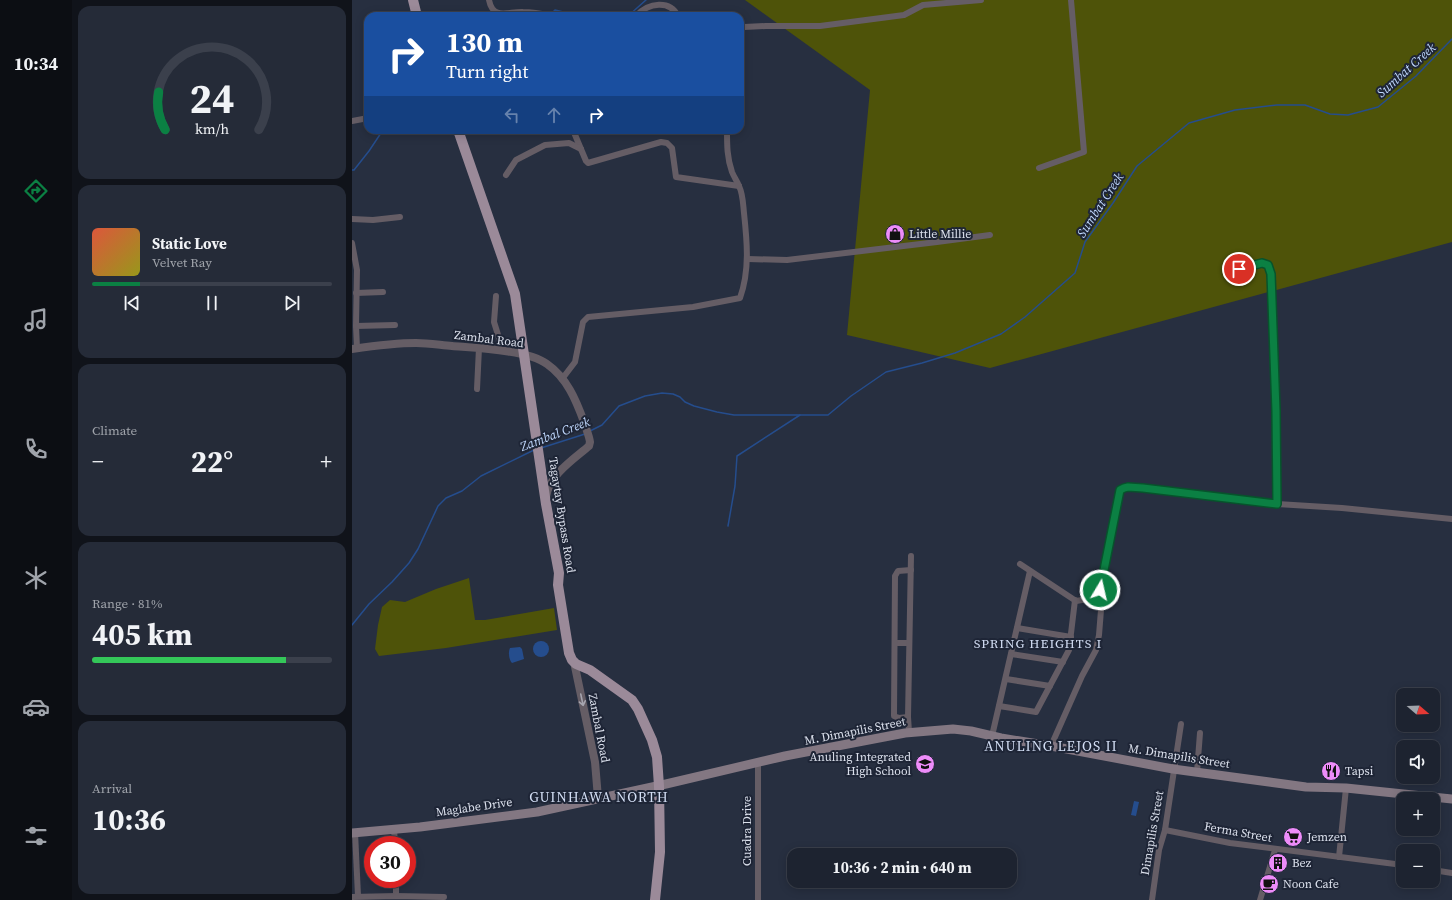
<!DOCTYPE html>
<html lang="en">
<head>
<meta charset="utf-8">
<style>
  :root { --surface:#1d2330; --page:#252b38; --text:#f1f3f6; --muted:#a0a4ab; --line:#3b404c; --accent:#0b8043 }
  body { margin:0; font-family:"Source Serif 4",serif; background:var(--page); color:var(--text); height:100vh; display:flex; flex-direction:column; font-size:15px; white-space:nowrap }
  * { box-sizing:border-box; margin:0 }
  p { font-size:13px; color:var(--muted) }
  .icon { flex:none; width:22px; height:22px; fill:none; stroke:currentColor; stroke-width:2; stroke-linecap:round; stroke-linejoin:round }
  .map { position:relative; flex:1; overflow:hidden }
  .side { display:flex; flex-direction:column; gap:6px; padding:6px; background:#10131a; width:280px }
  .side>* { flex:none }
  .hud { position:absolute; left:12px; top:12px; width:380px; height:122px; border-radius:12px; box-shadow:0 2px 10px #0003,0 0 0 1px var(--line); background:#1a4fa0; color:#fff; overflow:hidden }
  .needle { width:26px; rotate:109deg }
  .tools { position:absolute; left:1044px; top:688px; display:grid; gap:8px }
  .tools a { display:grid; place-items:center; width:44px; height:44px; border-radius:8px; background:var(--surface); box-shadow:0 2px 10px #0003,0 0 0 1px var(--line); font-size:20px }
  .speed { position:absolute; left:12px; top:836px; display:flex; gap:8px; font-size:20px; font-weight:700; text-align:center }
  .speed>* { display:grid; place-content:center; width:52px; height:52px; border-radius:50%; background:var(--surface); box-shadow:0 2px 10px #0003,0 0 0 1px var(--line); line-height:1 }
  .speed .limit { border:6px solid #d22; background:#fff; color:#111 }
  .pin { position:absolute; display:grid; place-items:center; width:34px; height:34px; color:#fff; margin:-17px; border:2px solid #fff; border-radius:50%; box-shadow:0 1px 4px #0007 }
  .me { position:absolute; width:44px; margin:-22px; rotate:9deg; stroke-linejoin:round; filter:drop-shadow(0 0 3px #0008) }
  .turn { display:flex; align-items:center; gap:14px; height:84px; padding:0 16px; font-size:18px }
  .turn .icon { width:52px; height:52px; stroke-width:2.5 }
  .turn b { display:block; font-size:28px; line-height:34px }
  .lanes { display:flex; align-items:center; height:38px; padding:0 16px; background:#0003; justify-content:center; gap:20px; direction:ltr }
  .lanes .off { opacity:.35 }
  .big { font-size:30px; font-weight:700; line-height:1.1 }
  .side .card { flex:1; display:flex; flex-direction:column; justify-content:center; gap:6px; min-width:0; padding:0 14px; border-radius:12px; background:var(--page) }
  .side .dial { align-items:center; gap:0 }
  .dial svg { height:104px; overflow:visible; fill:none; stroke:var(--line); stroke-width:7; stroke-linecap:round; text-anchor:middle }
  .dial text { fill:var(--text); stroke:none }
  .song { display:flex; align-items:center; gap:12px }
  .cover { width:48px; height:48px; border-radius:6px; background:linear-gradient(135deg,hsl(10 70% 55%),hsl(60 70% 35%)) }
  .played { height:4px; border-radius:2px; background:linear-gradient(90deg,var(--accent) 20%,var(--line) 20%) }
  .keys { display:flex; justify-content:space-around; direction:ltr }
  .heat { display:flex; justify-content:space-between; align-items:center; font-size:22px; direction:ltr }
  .charge { height:6px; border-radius:3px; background:linear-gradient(90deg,#34c759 81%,var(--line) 0) }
  .trip { position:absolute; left:435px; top:848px; width:230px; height:40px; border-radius:12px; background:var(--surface); box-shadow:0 2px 10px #0003,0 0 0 1px var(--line); font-weight:700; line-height:40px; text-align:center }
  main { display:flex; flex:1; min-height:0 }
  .tabs { display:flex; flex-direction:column; width:72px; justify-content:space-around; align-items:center; background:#0c0e13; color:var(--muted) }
  .tabs .icon { width:28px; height:28px }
  .tabs .selected { color:var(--accent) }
  .tabs b { font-size:18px; color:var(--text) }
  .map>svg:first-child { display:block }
</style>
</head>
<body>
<main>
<nav class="tabs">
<b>10:34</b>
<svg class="icon selected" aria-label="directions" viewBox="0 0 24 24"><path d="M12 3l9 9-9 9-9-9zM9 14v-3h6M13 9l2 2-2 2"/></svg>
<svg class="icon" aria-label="music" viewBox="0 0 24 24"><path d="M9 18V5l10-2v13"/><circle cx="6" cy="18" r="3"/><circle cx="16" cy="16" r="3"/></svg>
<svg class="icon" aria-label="phone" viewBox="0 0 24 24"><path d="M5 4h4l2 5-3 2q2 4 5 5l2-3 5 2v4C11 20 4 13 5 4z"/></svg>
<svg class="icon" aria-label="climate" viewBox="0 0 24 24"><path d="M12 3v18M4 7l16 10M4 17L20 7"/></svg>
<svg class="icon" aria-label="car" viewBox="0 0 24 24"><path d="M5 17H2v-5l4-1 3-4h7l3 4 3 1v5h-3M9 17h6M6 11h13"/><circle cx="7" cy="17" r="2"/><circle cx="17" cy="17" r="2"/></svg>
<svg class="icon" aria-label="filters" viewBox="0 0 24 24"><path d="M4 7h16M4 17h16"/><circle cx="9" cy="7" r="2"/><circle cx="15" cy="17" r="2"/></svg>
</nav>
<section class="side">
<div class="card dial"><svg viewBox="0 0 100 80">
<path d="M14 69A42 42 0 1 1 86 69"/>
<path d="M14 69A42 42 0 0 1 9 40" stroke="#0b8043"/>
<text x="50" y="56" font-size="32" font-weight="700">24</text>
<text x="50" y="72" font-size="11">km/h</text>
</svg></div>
<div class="card">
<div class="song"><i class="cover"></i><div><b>Static Love</b><p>Velvet Ray</p></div></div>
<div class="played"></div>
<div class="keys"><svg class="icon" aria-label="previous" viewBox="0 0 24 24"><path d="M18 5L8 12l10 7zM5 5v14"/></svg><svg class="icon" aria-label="pause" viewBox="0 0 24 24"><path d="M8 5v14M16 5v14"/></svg><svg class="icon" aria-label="next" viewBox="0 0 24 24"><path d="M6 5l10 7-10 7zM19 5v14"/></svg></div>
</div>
<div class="card"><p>Climate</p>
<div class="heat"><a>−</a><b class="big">22°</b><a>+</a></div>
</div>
<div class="card"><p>Range · 81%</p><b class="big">405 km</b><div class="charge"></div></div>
<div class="card"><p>Arrival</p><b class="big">10:36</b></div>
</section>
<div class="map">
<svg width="1100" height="900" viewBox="0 0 1100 900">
  <rect width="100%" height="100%" fill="#272f40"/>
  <g fill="#4e5309">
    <polygon points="393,0 1100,0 1100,242 638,368 495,335 518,90"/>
    <polygon points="117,578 123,620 133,620 202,608 205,630 94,648 27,656 23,649 26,625 30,607 38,600 53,602 84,589"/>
  </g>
  <g fill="#254d8d">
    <circle cx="189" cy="649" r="8"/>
    <path d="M168,647l2,2 2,10 -12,4c-3,-3 -4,-11 -2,-15z"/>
    <polygon points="782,801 787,802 784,816 779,815"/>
  </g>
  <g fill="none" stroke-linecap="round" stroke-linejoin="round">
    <g stroke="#254d8d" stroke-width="1.5">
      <polyline points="200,13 203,10 228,16"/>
      <polyline points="276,16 294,0"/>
      <polyline points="0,170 2,170 17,151 31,130"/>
      <polyline points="238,431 250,425 267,406 293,396 310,393 321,394 328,397 333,402 342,406 365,412 382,415 448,415"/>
      <polyline points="189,448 233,434"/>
      <polyline points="376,526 383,486 385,456 448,415 476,415 499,396 534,372 570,363 603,353 649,334 673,317 723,273 733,242 761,203 785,166 837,123 883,110 925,105 953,105 978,114 996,115 1026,107 1064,76 1100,39"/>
      <polyline points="0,625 17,604 40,582 57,563 66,549 86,506 94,498 110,491 129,476 182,450"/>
    </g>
    <g stroke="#655d65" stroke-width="6">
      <path d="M137,0c4,21 20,11 34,12 10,0 20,2 29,4"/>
      <path d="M284,16c13,-14 34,-16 42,0"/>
      <polyline points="388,29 392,27 414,26 468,26 552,15 571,5 629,0"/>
      <polyline points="0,121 16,118"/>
      <polyline points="221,130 234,161 236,163 309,142 315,143 320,148 324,177 387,186"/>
      <polyline points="687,168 732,152 719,0"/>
      <polyline points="154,175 164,160 193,145 217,143 229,149"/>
      <polyline points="0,219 21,220 48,217"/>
      <polyline points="0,243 5,270 4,326 5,348"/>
      <polyline points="396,259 435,260 585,242 638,235"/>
      <polyline points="887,269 910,263 916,265 919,274 925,411 925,504"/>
      <polyline points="4,293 31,292"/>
      <polyline points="144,296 142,322 147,338 150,350"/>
      <polyline points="4,326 43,325"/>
      <path d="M210,379l13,-17 8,-40 5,-5 105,-10 47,-9c10,-28 7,-57 4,-85 -1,-9 -1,-19 -5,-27 -2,-5 -5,-9 -7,-14 -5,-14 -5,-27 -5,-42"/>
      <polyline points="125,389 127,348"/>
      <polyline points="668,564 724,601 748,597"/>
      <polyline points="665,628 719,637"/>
      <polyline points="543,643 557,643"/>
      <polyline points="659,654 711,662"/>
      <polyline points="654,679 698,686"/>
      <polyline points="647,706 684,712 717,650 723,600"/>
      <polyline points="556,717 547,718 542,716 543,576 546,571 559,570"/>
      <polyline points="557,732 556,717 559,556"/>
      <polyline points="640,736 678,571"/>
      <polyline points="699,746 730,676 744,650 747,635 749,610 748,590 768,490 776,487 925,504 990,508 1100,519"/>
      <polyline points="845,772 848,733"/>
      <polyline points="42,829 43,845"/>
      <polyline points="813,830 878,843 1051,865"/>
      <polyline points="3,832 6,896"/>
      <polyline points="987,857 994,788"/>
      <polyline points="1081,870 1100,873"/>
      <polyline points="44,879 44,896"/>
      <polyline points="0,897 44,896 92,897"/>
      <polyline points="406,900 406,762"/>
      <polyline points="800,900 807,850 813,830 829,724"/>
      <polyline points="908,900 923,850"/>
    </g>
    <g stroke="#655d65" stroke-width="8">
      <path d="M0,349c21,-3 42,-6 64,-6 12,0 24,2 36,3 24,2 76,4 95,18 20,14 29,36 37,58 2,7 5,13 6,20l-1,4c-15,13 -40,29 -43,51"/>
      <polyline points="222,662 243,762 246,798"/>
    </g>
    <polyline stroke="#837782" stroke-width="9" points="0,833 68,827 185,812 314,784 433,756 553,733 601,729 619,731 649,738 699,746 821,769 954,787 994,788 1100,799"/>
    <g stroke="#9b8a99" stroke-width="10">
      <polyline points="61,0 65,16"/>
      <polyline points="106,130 163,294 194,504 207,573 206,585 217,653 220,660 224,664 238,670 280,700 286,709 300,740 305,757 307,786 308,852 303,900"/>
    </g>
  </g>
  <defs><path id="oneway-shaft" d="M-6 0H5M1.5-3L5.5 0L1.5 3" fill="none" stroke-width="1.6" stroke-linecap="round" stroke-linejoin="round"/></defs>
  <use stroke="#a6a5af" href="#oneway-shaft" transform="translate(230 700) rotate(78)"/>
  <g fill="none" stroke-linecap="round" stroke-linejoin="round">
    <defs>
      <polyline id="route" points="748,590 768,490 772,488 776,487 791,488 925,504 924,411 919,274 916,265 910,263 887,269"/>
    </defs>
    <use href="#route" stroke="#07532c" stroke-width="10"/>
    <use href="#route" stroke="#0b8043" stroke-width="7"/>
  </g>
  <defs>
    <symbol id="shop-disc" viewBox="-11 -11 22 22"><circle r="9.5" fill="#ed8cf9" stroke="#1e2536"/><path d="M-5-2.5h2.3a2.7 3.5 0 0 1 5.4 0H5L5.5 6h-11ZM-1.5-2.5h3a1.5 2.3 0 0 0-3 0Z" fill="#111"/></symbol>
    <symbol id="school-disc" viewBox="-11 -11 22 22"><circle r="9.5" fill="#ed8cf9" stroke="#1e2536"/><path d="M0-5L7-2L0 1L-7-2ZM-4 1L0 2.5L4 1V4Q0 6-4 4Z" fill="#111"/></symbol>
    <symbol id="restaurant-disc" viewBox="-11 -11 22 22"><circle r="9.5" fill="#ed8cf9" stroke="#1e2536"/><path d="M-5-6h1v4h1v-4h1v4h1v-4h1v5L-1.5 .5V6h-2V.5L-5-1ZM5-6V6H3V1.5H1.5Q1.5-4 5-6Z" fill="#111"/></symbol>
    <symbol id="supermarket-disc" viewBox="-11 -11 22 22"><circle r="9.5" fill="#ed8cf9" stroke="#1e2536"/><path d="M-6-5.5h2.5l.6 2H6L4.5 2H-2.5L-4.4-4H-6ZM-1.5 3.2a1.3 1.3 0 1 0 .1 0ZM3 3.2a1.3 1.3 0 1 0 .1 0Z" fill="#111"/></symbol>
    <symbol id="building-disc" viewBox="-11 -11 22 22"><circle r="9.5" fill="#ed8cf9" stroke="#1e2536"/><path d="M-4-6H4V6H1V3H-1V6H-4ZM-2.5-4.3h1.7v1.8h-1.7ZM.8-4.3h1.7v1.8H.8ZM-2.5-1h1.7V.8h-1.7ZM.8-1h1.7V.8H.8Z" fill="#111"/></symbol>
    <symbol id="cafe-disc" viewBox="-11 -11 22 22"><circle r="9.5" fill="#ed8cf9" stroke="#1e2536"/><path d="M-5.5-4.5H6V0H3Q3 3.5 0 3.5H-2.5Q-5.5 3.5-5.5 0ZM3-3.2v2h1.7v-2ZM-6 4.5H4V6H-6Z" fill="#111"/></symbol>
  </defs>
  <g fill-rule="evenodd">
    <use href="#shop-disc" x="532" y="223" width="22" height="22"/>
    <use href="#school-disc" x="562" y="753" width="22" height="22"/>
    <use href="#restaurant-disc" x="968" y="760" width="22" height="22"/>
    <use href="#supermarket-disc" x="930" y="826" width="22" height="22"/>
    <use href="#building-disc" x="915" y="852" width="22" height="22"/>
    <use href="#cafe-disc" x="906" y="873" width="22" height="22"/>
  </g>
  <g text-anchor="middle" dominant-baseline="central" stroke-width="4" stroke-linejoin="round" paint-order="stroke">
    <g font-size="12" fill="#dbe0ec" stroke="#1e2536" text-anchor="start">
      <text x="557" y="234">Little Millie</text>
      <text x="559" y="757" text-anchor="end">Anuling Integrated<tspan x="559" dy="14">High School</tspan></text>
      <text x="993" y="771">Tapsi</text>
      <text x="955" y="837">Jemzen</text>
      <text x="940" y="863">Bez</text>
      <text x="931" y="884">Noon Cafe</text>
    </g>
    <g font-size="12" fill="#dbe0ec" stroke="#1e2536">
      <text transform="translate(137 339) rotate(7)">Zambal Road</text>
      <text transform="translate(210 515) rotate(81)">Tagaytay Bypass Road</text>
      <text transform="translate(247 728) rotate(79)">Zambal Road</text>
      <text transform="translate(503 731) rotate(-11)">M. Dimapilis Street</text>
      <text transform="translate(827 756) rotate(9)">M. Dimapilis Street</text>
      <text transform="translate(122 807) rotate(-8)">Maglabe Drive</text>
      <text transform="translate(395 831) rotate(-90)">Cuadra Drive</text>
      <text transform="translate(886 832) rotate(10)">Ferma Street</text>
      <text transform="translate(800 833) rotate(-80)">Dimapilis Street</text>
    </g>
    <g font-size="13" font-style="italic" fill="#c0d8fd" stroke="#1e2536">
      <text transform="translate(1054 70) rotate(-42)">Sumbat Creek</text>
      <text transform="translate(748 205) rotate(-57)">Sumbat Creek</text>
      <text transform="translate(203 434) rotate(-21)">Zambal Creek</text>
    </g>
    <g font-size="13" letter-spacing="1" fill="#d3def4" stroke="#1e2536">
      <text x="686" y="643">SPRING HEIGHTS I</text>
    </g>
    <g font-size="14" letter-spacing="1" fill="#d3def4" stroke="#1e2536">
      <text x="699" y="746">ANULING LEJOS II</text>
      <text x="247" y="797">GUINHAWA NORTH</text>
    </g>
  </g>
</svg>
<div class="tools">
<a><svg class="needle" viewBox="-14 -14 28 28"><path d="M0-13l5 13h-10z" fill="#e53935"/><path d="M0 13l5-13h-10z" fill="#a0a4ab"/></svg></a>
<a><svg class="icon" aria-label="sound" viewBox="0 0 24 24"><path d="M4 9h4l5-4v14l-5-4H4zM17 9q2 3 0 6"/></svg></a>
<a>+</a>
<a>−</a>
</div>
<div class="speed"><div class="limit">30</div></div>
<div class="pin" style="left:887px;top:269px;background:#d93025"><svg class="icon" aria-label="arrive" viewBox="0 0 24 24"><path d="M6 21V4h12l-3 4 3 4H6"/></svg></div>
<svg class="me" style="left:748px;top:590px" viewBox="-20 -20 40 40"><circle r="17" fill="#0b8043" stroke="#fff" stroke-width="3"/><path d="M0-11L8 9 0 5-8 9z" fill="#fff"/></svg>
<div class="trip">10:36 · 2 min · 640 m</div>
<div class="hud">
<div class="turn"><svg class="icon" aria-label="right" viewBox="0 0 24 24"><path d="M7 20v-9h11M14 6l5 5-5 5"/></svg><div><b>130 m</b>Turn right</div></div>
<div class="lanes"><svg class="icon off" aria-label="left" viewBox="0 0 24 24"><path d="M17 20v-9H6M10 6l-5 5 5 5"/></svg><svg class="icon off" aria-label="ahead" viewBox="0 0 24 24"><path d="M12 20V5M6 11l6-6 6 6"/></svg><svg class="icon" aria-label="right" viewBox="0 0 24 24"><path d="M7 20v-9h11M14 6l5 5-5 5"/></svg></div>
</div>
</div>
</main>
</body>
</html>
